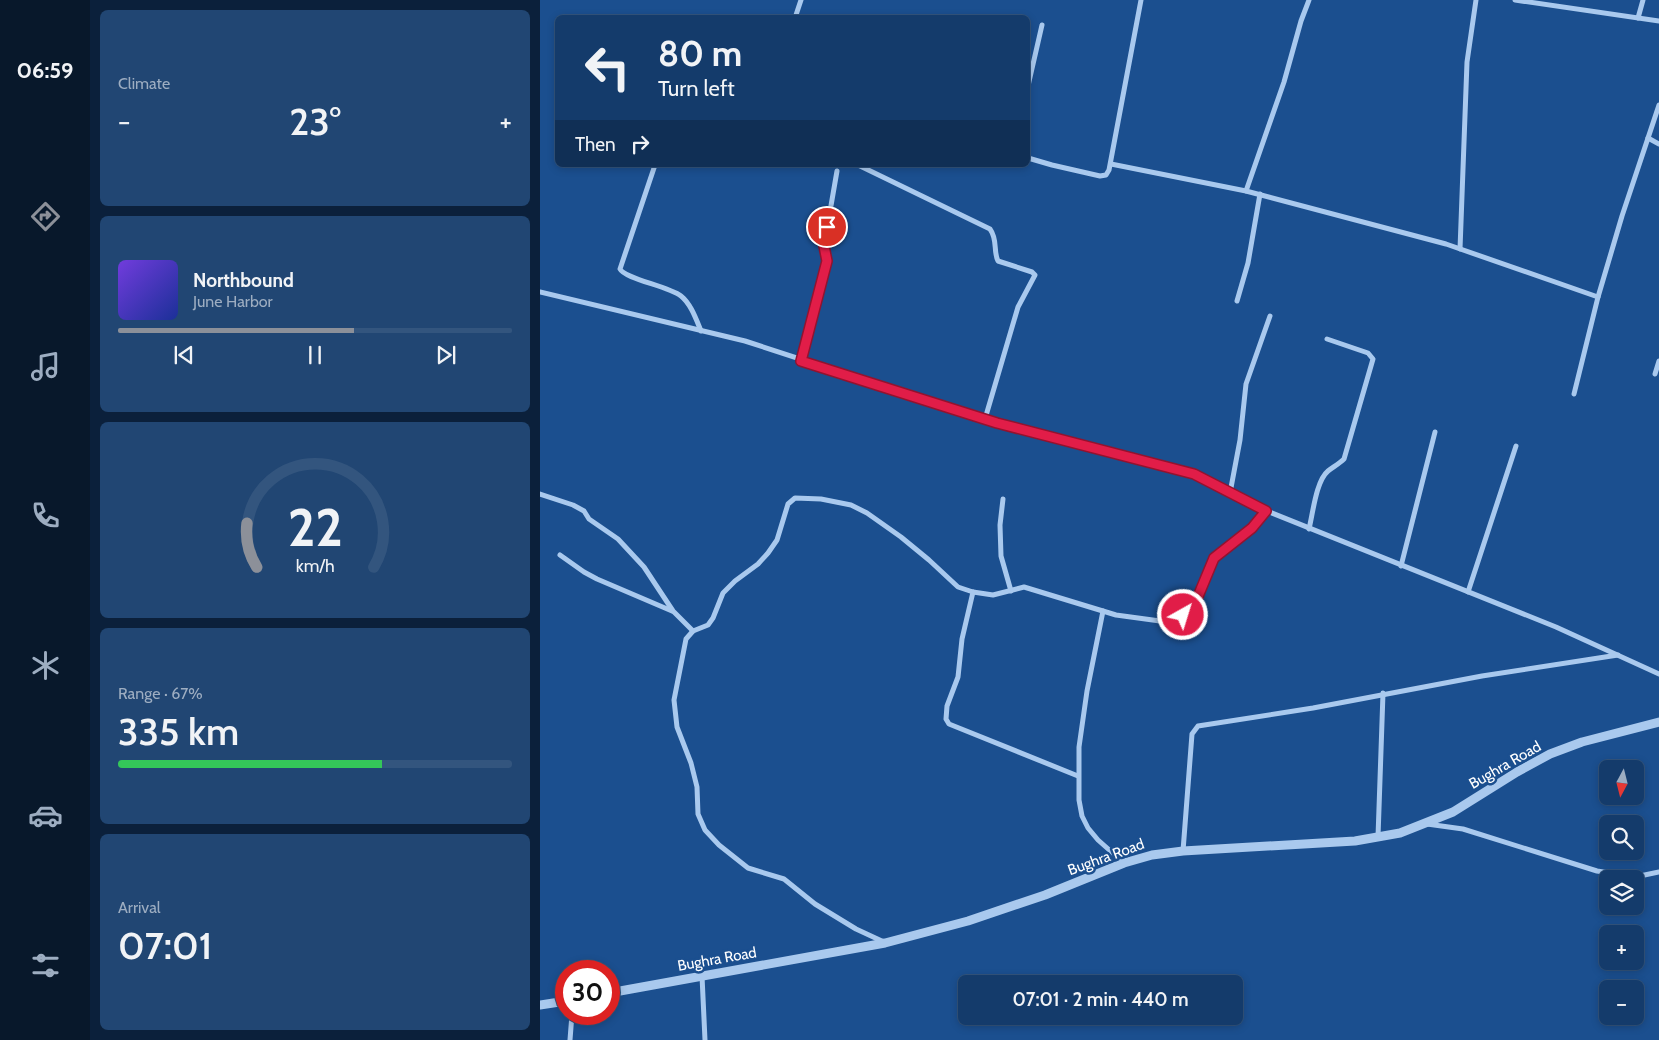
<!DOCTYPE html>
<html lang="en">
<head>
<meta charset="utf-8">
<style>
  :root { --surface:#143b6b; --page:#214673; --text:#f1f3f6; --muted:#9dadc1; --line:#33557e; --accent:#8c9099 }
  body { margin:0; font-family:Cabin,sans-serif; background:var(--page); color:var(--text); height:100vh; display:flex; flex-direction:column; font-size:19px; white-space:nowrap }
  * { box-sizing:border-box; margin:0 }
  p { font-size:16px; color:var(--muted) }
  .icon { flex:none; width:28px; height:28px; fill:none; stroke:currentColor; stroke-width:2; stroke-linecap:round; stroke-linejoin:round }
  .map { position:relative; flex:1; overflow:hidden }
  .details { display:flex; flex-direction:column; gap:10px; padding:10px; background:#0b203b; width:450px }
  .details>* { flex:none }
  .hud { position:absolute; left:15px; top:15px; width:475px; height:152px; border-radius:8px; box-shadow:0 2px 8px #0003,0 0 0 1px var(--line); background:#143b6b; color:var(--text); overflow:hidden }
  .needle { width:32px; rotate:187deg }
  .buttons { position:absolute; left:1059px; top:760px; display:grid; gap:10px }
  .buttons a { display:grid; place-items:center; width:45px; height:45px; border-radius:8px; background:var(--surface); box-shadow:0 2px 8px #0003,0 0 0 1px var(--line); font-size:25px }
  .speed { position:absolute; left:15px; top:960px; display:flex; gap:10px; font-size:25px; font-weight:700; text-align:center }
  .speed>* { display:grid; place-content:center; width:65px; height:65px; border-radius:50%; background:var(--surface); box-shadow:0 2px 8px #0003,0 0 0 1px var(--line); line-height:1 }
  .speed .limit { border:8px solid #d22; background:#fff; color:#111 }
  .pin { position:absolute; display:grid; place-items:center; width:42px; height:42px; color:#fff; margin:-21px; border:2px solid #fff; border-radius:50%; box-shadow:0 1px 5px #0007 }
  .me { position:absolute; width:55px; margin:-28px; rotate:39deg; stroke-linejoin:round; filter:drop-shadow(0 0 4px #0008) }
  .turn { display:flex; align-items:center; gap:18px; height:105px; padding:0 20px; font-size:22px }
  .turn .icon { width:65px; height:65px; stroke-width:2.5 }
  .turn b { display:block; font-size:35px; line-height:42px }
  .then { display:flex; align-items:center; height:48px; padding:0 20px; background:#0003; gap:10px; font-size:19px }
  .big { font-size:38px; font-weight:600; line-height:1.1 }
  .details .widget { flex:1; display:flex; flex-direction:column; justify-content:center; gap:8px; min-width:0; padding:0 18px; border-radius:8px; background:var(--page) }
  .details .dial { align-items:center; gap:0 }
  .dial svg { height:130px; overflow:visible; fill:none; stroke:var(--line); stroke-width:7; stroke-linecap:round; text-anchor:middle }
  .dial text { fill:var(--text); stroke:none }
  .song { display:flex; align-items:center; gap:15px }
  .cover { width:60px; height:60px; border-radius:8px; background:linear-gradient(135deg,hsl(260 70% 55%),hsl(230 70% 35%)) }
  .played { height:5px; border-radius:2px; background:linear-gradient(90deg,var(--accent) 60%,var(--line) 60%) }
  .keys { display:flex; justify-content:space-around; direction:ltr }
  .heat { display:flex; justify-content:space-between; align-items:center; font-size:28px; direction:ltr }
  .charge { height:8px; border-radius:4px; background:linear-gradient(90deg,#34c759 67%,var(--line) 0) }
  .trip { position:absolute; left:418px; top:975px; width:285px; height:50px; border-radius:8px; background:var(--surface); box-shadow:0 2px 8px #0003,0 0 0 1px var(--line); font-weight:600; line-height:50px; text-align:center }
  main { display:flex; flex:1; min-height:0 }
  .tabs { display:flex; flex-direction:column; width:90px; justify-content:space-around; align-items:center; background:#08182b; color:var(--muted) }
  .tabs .icon { width:35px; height:35px }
  .tabs .on { color:var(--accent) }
  .tabs b { font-size:22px; color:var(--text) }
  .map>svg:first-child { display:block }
</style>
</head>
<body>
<main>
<nav class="tabs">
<b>06:59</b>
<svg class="icon on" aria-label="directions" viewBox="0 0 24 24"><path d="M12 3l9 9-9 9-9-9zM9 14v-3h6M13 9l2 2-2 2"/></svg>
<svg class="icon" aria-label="music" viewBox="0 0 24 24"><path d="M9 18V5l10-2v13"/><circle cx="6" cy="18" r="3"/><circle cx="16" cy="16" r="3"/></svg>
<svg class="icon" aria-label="phone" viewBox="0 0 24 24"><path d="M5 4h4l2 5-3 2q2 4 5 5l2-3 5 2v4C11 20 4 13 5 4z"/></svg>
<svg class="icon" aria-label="climate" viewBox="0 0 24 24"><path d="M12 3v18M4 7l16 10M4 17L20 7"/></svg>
<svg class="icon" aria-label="car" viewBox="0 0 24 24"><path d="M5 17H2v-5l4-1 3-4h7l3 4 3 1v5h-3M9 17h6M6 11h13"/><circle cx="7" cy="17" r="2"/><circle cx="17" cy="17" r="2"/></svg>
<svg class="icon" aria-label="filters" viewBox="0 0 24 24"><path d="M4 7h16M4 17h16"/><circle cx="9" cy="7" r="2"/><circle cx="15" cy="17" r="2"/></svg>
</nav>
<section class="details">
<div class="widget"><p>Climate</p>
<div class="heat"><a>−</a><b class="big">23°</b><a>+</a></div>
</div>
<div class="widget">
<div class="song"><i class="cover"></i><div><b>Northbound</b><p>June Harbor</p></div></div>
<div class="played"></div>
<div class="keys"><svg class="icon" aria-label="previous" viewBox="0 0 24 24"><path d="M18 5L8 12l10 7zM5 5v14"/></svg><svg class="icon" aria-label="pause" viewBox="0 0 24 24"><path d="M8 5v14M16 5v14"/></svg><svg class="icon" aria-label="next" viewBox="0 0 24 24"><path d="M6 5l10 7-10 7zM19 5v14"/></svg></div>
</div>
<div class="widget dial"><svg viewBox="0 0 100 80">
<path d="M14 69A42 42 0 1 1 86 69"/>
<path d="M14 69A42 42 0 0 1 8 42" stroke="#8c9099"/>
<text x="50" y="56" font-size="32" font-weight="700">22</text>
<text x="50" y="72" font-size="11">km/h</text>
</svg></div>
<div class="widget"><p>Range · 67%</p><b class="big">335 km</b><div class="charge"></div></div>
<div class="widget"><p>Arrival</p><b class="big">07:01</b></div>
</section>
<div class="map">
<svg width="1119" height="1040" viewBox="0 0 1119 1040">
  <rect width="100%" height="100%" fill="#1b4f8f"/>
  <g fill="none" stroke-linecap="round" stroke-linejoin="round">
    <g stroke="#a9c9ee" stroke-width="5">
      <polyline points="975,0 1119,21"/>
      <polyline points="255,18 261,0"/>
      <polyline points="1098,18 1103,0"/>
      <polyline points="488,86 502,25"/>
      <polyline points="1108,138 1119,144"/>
      <polyline points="488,158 512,165 560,176 566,175 569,170 601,0"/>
      <polyline points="571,164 706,191 906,244 1058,297"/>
      <path d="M115,165l-35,104c5,10 48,17 61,27 10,8 15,23 20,35"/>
      <path d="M318,165l132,64c8,11 3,22 8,32l34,11 3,3 -17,32 -33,112"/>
      <polyline points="706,191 744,82 761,21 769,0"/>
      <polyline points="920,249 927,62 936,0"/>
      <polyline points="0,292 205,341 457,423 654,474 717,507 1016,627 1119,674"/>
      <polyline points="697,301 708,263 720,194"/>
      <polyline points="261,361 287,261 284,246 297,171"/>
      <polyline points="1115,374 1119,361"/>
      <polyline points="1034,394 1058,297 1082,216 1119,105"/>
      <polyline points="690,493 700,440 706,384 730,316"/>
      <polyline points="0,494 33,505 44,511 49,519 78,539 104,567 133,611 153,631"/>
      <polyline points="463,499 460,525 461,556 471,591"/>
      <path d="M769,529c4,-16 7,-48 19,-58 5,-4 11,-7 16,-12l29,-100 -5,-6 -41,-14"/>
      <polyline points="20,555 44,572 57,579 132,611"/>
      <polyline points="861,566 895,432"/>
      <polyline points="433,592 422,639 418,677 407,706 406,719 409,724 538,776"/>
      <polyline points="928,592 976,446"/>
      <polyline points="563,611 547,691 539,747 539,800 542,816 548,828 558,840 584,863"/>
      <polyline points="887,824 923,829 1057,871 1095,877 1119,872"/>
      <polyline points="838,837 843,693"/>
      <polyline points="643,851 652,734 658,726 773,708 942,676 1078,655"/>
      <polyline points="344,942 316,929 275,904 244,879 208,868 179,845 165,830 158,814 157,787 151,763 137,727 134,700 146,639 153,631 168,625 173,618 183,593 195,581 218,564 228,553 237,540 248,504 255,498 281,499 311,505 327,513 361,537 389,560 418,587 433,592 453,595 484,587 576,615 620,621 637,617 647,613 654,606 674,558 706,533 726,511"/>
      <polyline points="162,976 165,1040"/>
      <polyline points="30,1040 32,1014"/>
    </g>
    <g stroke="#a9c9ee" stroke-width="9">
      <polyline points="69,993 345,943 428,921 505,895 584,863 612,855 643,851 815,841 860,833 913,812 977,772 1010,754 1042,742 1119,722"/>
      <polyline points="0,1005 26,1001"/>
    </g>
  </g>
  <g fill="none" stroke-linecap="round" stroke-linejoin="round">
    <defs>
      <polyline id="route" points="287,227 284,246 287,261 261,361 457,423 654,474 726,511 712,528 674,558 654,606 643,615"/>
    </defs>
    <use href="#route" stroke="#92132f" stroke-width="12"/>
    <use href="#route" stroke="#e11d48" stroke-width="9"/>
  </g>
  <g text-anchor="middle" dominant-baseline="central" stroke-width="5" stroke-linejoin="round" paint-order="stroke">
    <g font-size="15" fill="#fff" stroke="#1b4f8f">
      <text transform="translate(965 765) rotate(-30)">Bughra Road</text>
      <text transform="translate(566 857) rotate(-20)">Bughra Road</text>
      <text transform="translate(177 959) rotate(-10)">Bughra Road</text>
    </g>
  </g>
</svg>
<div class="buttons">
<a><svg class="needle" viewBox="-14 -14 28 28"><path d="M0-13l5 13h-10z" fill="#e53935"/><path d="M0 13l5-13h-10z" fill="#9dadc1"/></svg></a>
<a><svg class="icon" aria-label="search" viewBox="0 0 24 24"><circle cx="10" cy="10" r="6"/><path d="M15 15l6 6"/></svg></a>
<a><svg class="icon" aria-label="layers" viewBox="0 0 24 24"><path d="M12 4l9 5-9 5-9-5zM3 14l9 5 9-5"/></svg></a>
<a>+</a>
<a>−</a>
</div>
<div class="speed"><div class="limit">30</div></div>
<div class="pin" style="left:287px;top:227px;background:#d93025"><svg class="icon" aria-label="arrive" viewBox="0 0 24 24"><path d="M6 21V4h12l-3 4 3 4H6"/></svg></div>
<svg class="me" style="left:643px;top:615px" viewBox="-20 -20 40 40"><circle r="17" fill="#e11d48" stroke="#fff" stroke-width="3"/><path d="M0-11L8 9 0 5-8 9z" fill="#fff"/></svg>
<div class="trip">07:01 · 2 min · 440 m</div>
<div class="hud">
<div class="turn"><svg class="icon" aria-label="left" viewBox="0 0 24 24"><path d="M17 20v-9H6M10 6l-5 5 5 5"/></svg><div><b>80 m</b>Turn left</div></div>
<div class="then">Then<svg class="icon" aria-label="right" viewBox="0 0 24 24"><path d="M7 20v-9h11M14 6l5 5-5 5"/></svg></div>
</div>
</div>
</main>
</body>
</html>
